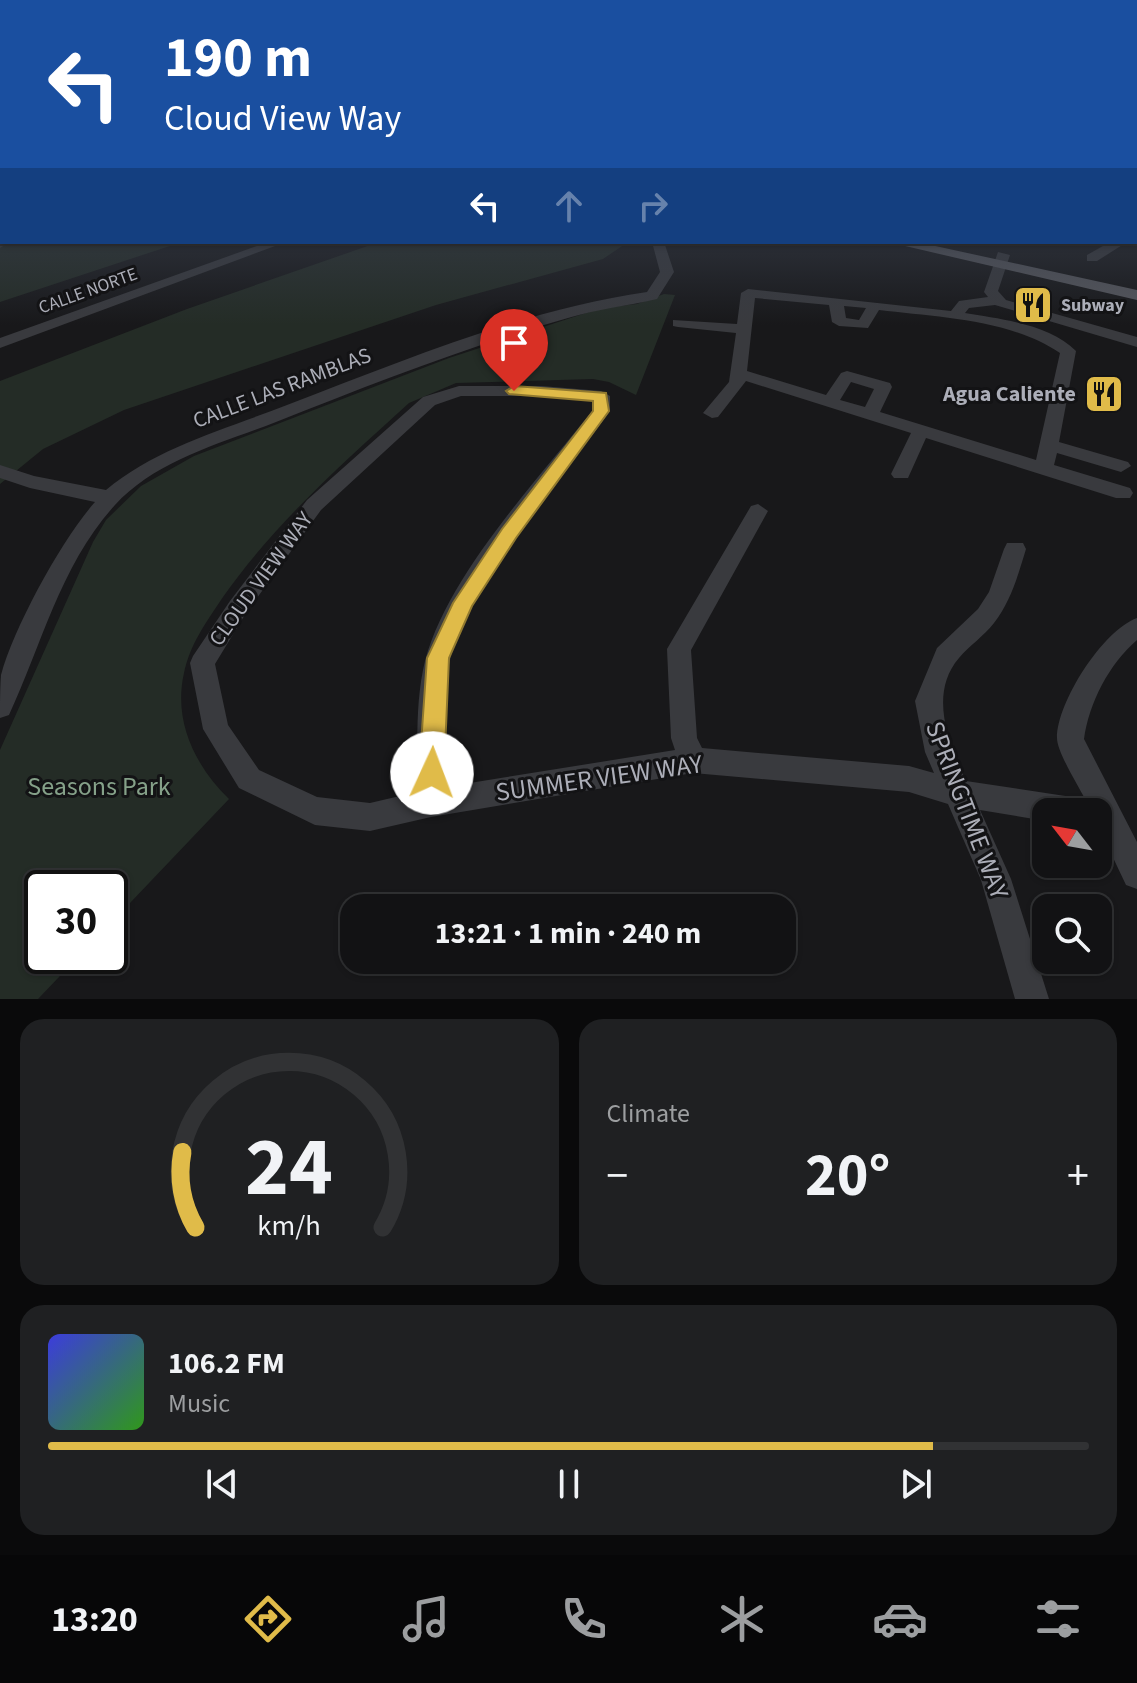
<!DOCTYPE html>
<html lang="en">
<head>
<meta charset="utf-8">
<style>
  :root { --surface:#121214; --page:#1f2022; --text:#f1f3f6; --muted:#9c9ea0; --line:#313234; --accent:#e0bb49 }
  body { margin:0; font-family:"Source Sans 3",sans-serif; background:var(--page); color:var(--text); height:100vh; display:flex; flex-direction:column; font-size:30px; white-space:nowrap }
  * { box-sizing:border-box; margin:0 }
  p { font-size:26px; color:var(--muted) }
  .icon { flex:none; width:44px; height:44px; fill:none; stroke:currentColor; stroke-width:2; stroke-linecap:round; stroke-linejoin:round }
  .map { position:relative; height:999px; overflow:hidden }
  .details { display:flex; flex-direction:column; gap:20px; padding:20px; background:#0a0a0b; flex:1 }
  .details>* { flex:none }
  .banner { position:absolute; left:0px; top:0px; width:1138px; height:244px; box-shadow:0 2px 6px #0004,0 0 0 2px var(--line); background:#1a4fa0; color:#fff; overflow:hidden }
  .needle { width:52px; rotate:301deg }
  .controls { position:absolute; left:1032px; top:798px; display:grid; gap:16px }
  .controls a { display:grid; place-items:center; width:80px; height:80px; border-radius:16px; background:var(--surface); box-shadow:0 2px 6px #0004,0 0 0 2px var(--line); font-size:40px }
  .speed { position:absolute; left:24px; top:870px; display:flex; gap:16px; font-size:40px; font-weight:700; text-align:center }
  .speed>* { display:grid; place-content:center; width:104px; height:104px; border-radius:50%; background:var(--surface); box-shadow:0 2px 6px #0004,0 0 0 2px var(--line); line-height:1 }
  .speed .limit { border:4px solid #111; border-radius:12px; background:#fff; color:#111 }
  .pin { position:absolute; display:grid; place-items:center; width:68px; height:68px; color:#fff; margin:-82px -34px; border-radius:50% 50% 50% 0; rotate:-45deg; box-shadow:0 0 8px #0007 }
  .pin .icon { rotate:45deg }
  .me { position:absolute; width:88px; margin:-44px; rotate:2deg; stroke-linejoin:round; filter:drop-shadow(0 0 6px #0008) }
  .turn { display:flex; align-items:center; gap:28px; height:168px; padding:0 32px; font-size:36px }
  .turn .icon { width:104px; height:104px; stroke-width:2.5 }
  .turn b { display:block; font-size:56px; line-height:68px }
  .lanes { display:flex; align-items:center; height:76px; padding:0 32px; background:#0003; justify-content:center; gap:40px; direction:ltr }
  .lanes .off { opacity:.35 }
  .big { font-size:60px; font-weight:700; line-height:1.1 }
  .details .card { flex:1; display:flex; flex-direction:column; justify-content:center; gap:12px; min-width:0; padding:0 28px; border-radius:24px; background:var(--page) }
  .details .dial { align-items:center; gap:0 }
  .dial svg { height:208px; overflow:visible; fill:none; stroke:var(--line); stroke-width:7; stroke-linecap:round; text-anchor:middle }
  .dial text { fill:var(--text); stroke:none }
  .song { display:flex; align-items:center; gap:24px }
  .cover { width:96px; height:96px; border-radius:12px; background:linear-gradient(135deg,hsl(240 70% 55%),hsl(110 70% 35%)) }
  .played { height:8px; border-radius:4px; background:linear-gradient(90deg,var(--accent) 85%,var(--line) 85%) }
  .keys { display:flex; justify-content:space-around; direction:ltr }
  .heat { display:flex; justify-content:space-between; align-items:center; font-size:44px; direction:ltr }
  .details .tiles { flex:1; display:grid; gap:20px; grid-template-columns:1fr 1fr }
  .card:last-child { grid-column:span 2 }
  .trip { position:absolute; left:340px; top:894px; width:456px; height:80px; border-radius:24px; background:var(--surface); box-shadow:0 2px 6px #0004,0 0 0 2px var(--line); font-weight:700; line-height:80px; text-align:center }
  .tab-bar { display:flex; height:128px; justify-content:space-around; align-items:center; background:#070708; color:var(--muted) }
  .tab-bar .icon { width:56px; height:56px }
  .tab-bar .on { color:var(--accent) }
  .tab-bar b { font-size:36px; color:var(--text) }
  .map>svg:first-child { display:block }
</style>
</head>
<body>
<div class="map">
<svg width="1137" height="999" viewBox="0 0 1137 999">
  <rect width="100%" height="100%" fill="#18181a"/>
  <g fill="#242c26">
    <polygon points="14,242 182,242 0,302 0,247"/>
    <polygon points="379,242 628,242 603,259 436,305 124,410 43,449 0,484 0,381 187,309"/>
    <path d="M664,294l11,1 -39,100 -27,-13 -16,-3 -137,4 -47,20c-67,61 -133,119 -186,194 -16,24 -33,47 -39,76 -11,48 11,93 45,126l-119,125v-36h-68v68h37l-41,43h-38v-249l93,-208 13,-22 35,-34 53,-30 255,-98 152,-50 36,-4z"/>
  </g>
  <g fill="none" stroke-linecap="round" stroke-linejoin="round">
    <g fill="#393a3e" fill-rule="evenodd">
      <rect x="1136" y="191" width="1" height="6"/>
      <rect x="1136" y="214" width="1" height="8"/>
      <rect x="1136" y="234" width="1" height="8"/>
      <polygon points="0,239 2,242 10,242 0,248"/>
      <polygon points="268,242 286,242 0,348 0,338"/>
      <path d="M652,242h12l10,30 -17,27c-30,7 -60,10 -89,19 -99,28 -196,66 -292,104 -54,21 -120,38 -161,83 -54,59 -73,139 -106,210l-9,3c0,-13 0,-30 1,-43 13,-48 61,-136 94,-173l-65,-14 -30,-10v-13l34,11 72,14c51,-43 120,-61 181,-85 116,-44 236,-95 360,-113l13,-20z"/>
      <polygon points="1110,242 1127,242 1097,261 1087,261 1087,255"/>
      <path d="M998,252l12,3 -12,36 8,9 131,37v10l-142,-42 -26,3 -4,5c35,6 85,11 111,38l-17,91 69,20 3,4 -10,6 -64,-19 -3,12 76,23 3,5 -3,5h-14l-190,-60 -18,40h-14l-3,-4 20,-41 -165,-52 -28,36 -6,1 -9,-5 26,-31 7,-49 -58,-6 -5,-1v-6l64,4 4,-31 7,-4 203,22 8,-10 29,-4 -4,-5zM755,298l74,7 3,17 7,4 29,2 11,-18c58,7 131,9 181,43l-24,107 -156,-48 12,-25 -2,-4 -43,-12 -6,2 -15,22 -79,-24zM844,306l22,2 -7,12 -13,-2zM851,382l23,7 -9,18 -25,-7z"/>
      <path d="M459,386h82l60,5 9,5v15c-52,73 -146,170 -162,259 -7,38 -3,78 -3,117l230,-37 -4,-12 -4,-89 84,-143 7,-2 10,7 -77,139 6,88 5,10 207,18 25,7 -9,-21 -10,-51 22,-53 41,-39 11,-17 15,-43 3,-6h16l3,6c-8,26 -15,52 -32,74 -10,13 -25,23 -35,35 -31,36 -10,86 7,123l119,18c-7,-14 -28,-47 -28,-61 0,-36 46,-108 80,-120v22c-28,24 -48,63 -53,99l53,103v47l-11,-4 -28,-59v-14h-52v9l-66,-11 31,69 38,120h-34l-34,-119 -33,-76 -39,-12 -216,-19 -262,44 -61,14 -55,-6 -76,-37 -36,-59 -13,-66 3,-7 37,-55 77,-101 116,-103zM461,396h80l51,4v11c-55,70 -151,171 -169,259 -8,40 -5,82 -6,122l-47,11 -53,-6 -58,-27 -31,-45 -13,-61 31,-51 75,-103 114,-105z"/>
    </g>
    <g fill="#56575d" fill-rule="evenodd">
      <rect x="0" y="229" width="2" height="8"/>
      <polygon points="888,242 917,242 1137,290 1137,300"/>
    </g>
  </g>
  <linearGradient id="sky" x2="0" y2="1"><stop stop-color="#0d0d0e"/><stop offset="0.57" stop-color="#373d49"/><stop offset="1" stop-color="#373d49" stop-opacity="0"/></linearGradient>
  <rect width="1137" height="325" fill="url(#sky)"/>
  <polygon fill="#e0bb49" stroke="#927a2f" stroke-width="2" points="514,386 606,393 609,411 516,538 472,606 449,658 444,773 441,782 432,785 423,782 419,773 427,658 453,603 502,529 593,411 593,401 509,394 506,391"/>
  <defs>
    <symbol id="restaurant-square" viewBox="-11 -11 22 22"><rect x="-9" y="-9" width="18" height="18" rx="4" fill="#e0bb49" stroke="#131315"/><path d="M-5-6h1v4h1v-4h1v4h1v-4h1v5L-1.5 .5V6h-2V.5L-5-1ZM5-6V6H3V1.5H1.5Q1.5-4 5-6Z" fill="#111"/></symbol>
  </defs>
  <g fill-rule="evenodd">
    <use href="#restaurant-square" x="1011" y="283" width="44" height="44"/>
    <use href="#restaurant-square" x="1082" y="372" width="44" height="44"/>
  </g>
  <g text-anchor="middle" dominant-baseline="central" stroke-width="6" stroke-linejoin="round" paint-order="stroke">
    <g font-size="18" fill="#acaeb8" stroke="#131315">
      <text transform="translate(88 291) rotate(-20)">CALLE NORTE</text>
    </g>
    <g font-size="18" font-weight="bold" fill="#acaeb8" stroke="#131315" text-anchor="start">
      <text x="1061" y="305">Subway</text>
    </g>
    <g font-size="22" fill="#acaeb8" stroke="#131315">
      <text transform="translate(282 388) rotate(-21)">CALLE LAS RAMBLAS</text>
      <text transform="translate(261 579) rotate(-54)">CLOUD VIEW WAY</text>
    </g>
    <g font-size="22" font-weight="bold" fill="#acaeb8" stroke="#131315" text-anchor="end">
      <text x="1076" y="394">Agua Caliente</text>
    </g>
    <g font-size="26" fill="#acaeb8" stroke="#131315">
      <text transform="translate(599 778) rotate(-8)">SUMMER VIEW WAY</text>
      <text transform="translate(967 810) rotate(69)">SPRINGTIME WAY</text>
    </g>
    <g font-size="26" fill="#85a189" stroke="#131315">
      <text x="99" y="786">Seasons Park</text>
    </g>
  </g>
</svg>
<div class="controls">
<a><svg class="needle" viewBox="-14 -14 28 28"><path d="M0-13l5 13h-10z" fill="#e53935"/><path d="M0 13l5-13h-10z" fill="#9c9ea0"/></svg></a>
<a><svg class="icon" aria-label="search" viewBox="0 0 24 24"><circle cx="10" cy="10" r="6"/><path d="M15 15l6 6"/></svg></a>
</div>
<div class="speed"><div class="limit">30</div></div>
<div class="pin" style="left:514px;top:391px;background:#d93025"><svg class="icon" aria-label="arrive" viewBox="0 0 24 24"><path d="M6 21V4h12l-3 4 3 4H6"/></svg></div>
<svg class="me" style="left:432px;top:773px" viewBox="-20 -20 40 40"><circle r="19" fill="#fff"/><path d="M0-13L10 11 0 6-10 11z" fill="#e0bb49"/></svg>
<div class="trip">13:21 · 1 min · 240 m</div>
<div class="banner">
<div class="turn"><svg class="icon" aria-label="left" viewBox="0 0 24 24"><path d="M17 20v-9H6M10 6l-5 5 5 5"/></svg><div><b>190 m</b>Cloud View Way</div></div>
<div class="lanes"><svg class="icon" aria-label="left" viewBox="0 0 24 24"><path d="M17 20v-9H6M10 6l-5 5 5 5"/></svg><svg class="icon off" aria-label="ahead" viewBox="0 0 24 24"><path d="M12 20V5M6 11l6-6 6 6"/></svg><svg class="icon off" aria-label="right" viewBox="0 0 24 24"><path d="M7 20v-9h11M14 6l5 5-5 5"/></svg></div>
</div>
</div>
<section class="details">
<div class="tiles">
<div class="card dial"><svg viewBox="0 0 100 80">
<path d="M14 69A42 42 0 1 1 86 69"/>
<path d="M14 69A42 42 0 0 1 9 40" stroke="#e0bb49"/>
<text x="50" y="56" font-size="32" font-weight="700">24</text>
<text x="50" y="72" font-size="11">km/h</text>
</svg></div>
<div class="card"><p>Climate</p>
<div class="heat"><a>−</a><b class="big">20°</b><a>+</a></div>
</div>
<div class="card">
<div class="song"><i class="cover"></i><div><b>106.2 FM</b><p>Music</p></div></div>
<div class="played"></div>
<div class="keys"><svg class="icon" aria-label="previous" viewBox="0 0 24 24"><path d="M18 5L8 12l10 7zM5 5v14"/></svg><svg class="icon" aria-label="pause" viewBox="0 0 24 24"><path d="M8 5v14M16 5v14"/></svg><svg class="icon" aria-label="next" viewBox="0 0 24 24"><path d="M6 5l10 7-10 7zM19 5v14"/></svg></div>
</div>
</div>
</section>
<nav class="tab-bar">
<b>13:20</b>
<svg class="icon on" aria-label="directions" viewBox="0 0 24 24"><path d="M12 3l9 9-9 9-9-9zM9 14v-3h6M13 9l2 2-2 2"/></svg>
<svg class="icon" aria-label="music" viewBox="0 0 24 24"><path d="M9 18V5l10-2v13"/><circle cx="6" cy="18" r="3"/><circle cx="16" cy="16" r="3"/></svg>
<svg class="icon" aria-label="phone" viewBox="0 0 24 24"><path d="M5 4h4l2 5-3 2q2 4 5 5l2-3 5 2v4C11 20 4 13 5 4z"/></svg>
<svg class="icon" aria-label="climate" viewBox="0 0 24 24"><path d="M12 3v18M4 7l16 10M4 17L20 7"/></svg>
<svg class="icon" aria-label="car" viewBox="0 0 24 24"><path d="M5 17H2v-5l4-1 3-4h7l3 4 3 1v5h-3M9 17h6M6 11h13"/><circle cx="7" cy="17" r="2"/><circle cx="17" cy="17" r="2"/></svg>
<svg class="icon" aria-label="filters" viewBox="0 0 24 24"><path d="M4 7h16M4 17h16"/><circle cx="9" cy="7" r="2"/><circle cx="15" cy="17" r="2"/></svg>
</nav>
</body>
</html>
